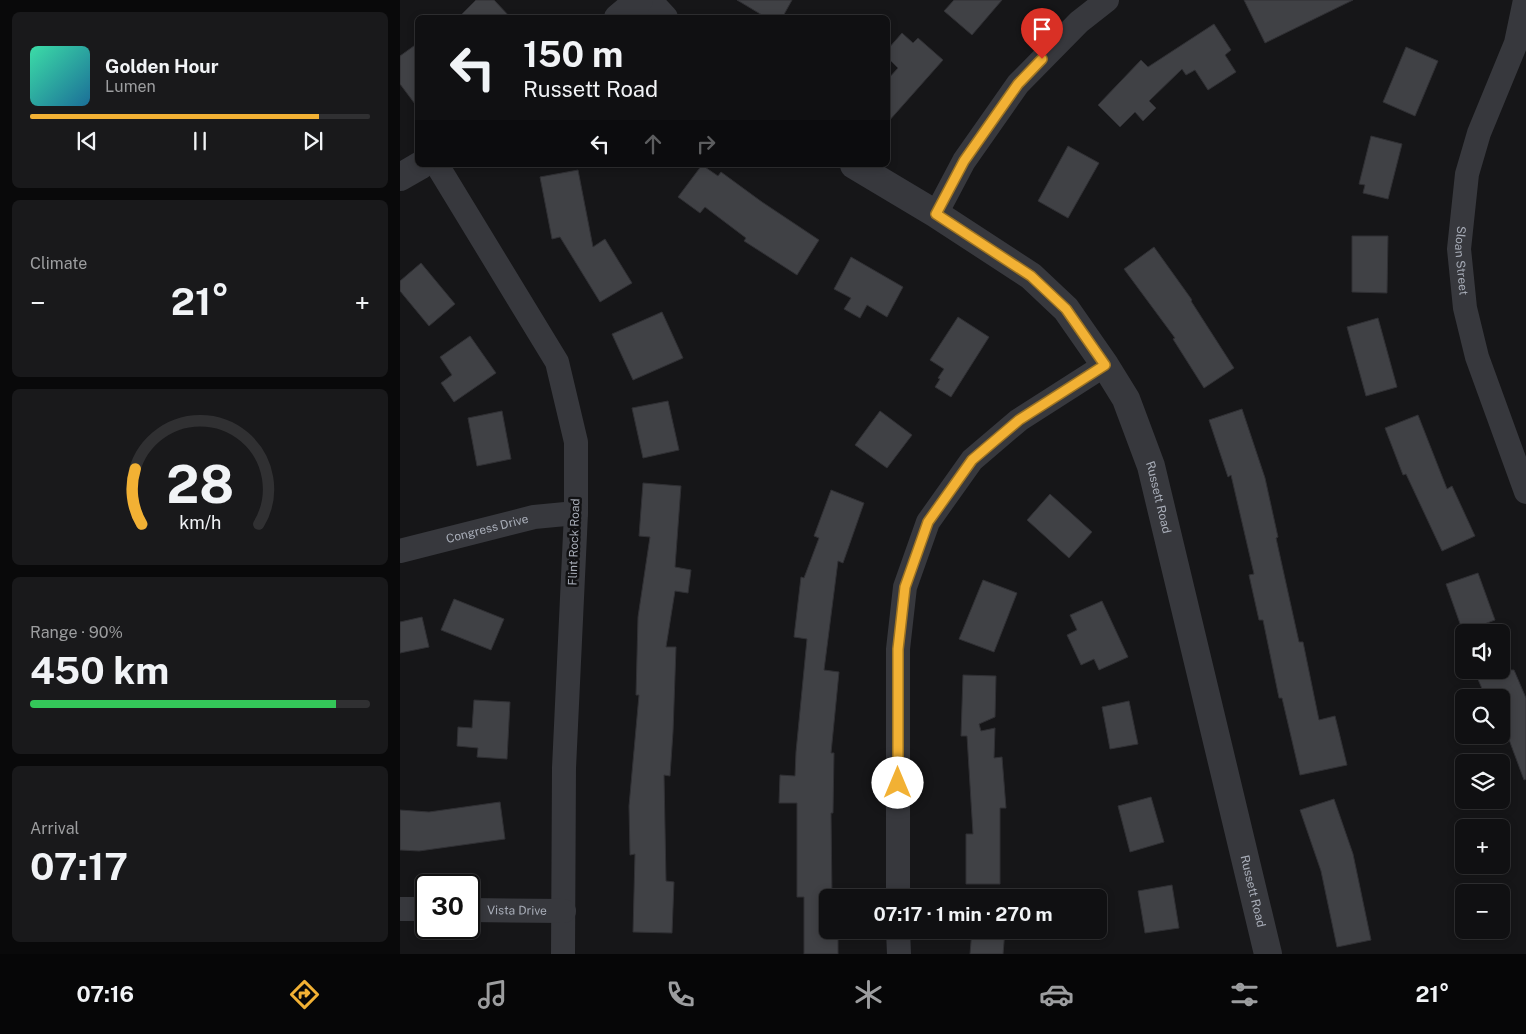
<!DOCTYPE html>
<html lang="en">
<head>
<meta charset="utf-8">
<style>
  :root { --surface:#101012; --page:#19191b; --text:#f1f3f6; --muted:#9c9d9f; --line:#303032; --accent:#f2b134 }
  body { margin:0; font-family:"Public Sans",sans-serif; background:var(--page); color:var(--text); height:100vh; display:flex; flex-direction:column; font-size:19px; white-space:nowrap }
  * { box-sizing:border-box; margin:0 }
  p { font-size:16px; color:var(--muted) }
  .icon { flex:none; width:28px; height:28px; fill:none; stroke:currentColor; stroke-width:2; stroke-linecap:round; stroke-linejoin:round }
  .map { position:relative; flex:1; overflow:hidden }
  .side { display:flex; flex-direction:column; gap:12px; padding:12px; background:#09090a; width:400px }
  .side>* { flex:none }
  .guide { position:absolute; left:15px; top:15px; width:475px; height:152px; border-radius:8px; box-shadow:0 2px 8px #0003,0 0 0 1px var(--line); background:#101012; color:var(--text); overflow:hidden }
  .controls { position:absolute; left:1055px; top:624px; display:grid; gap:10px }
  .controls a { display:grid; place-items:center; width:55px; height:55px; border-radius:8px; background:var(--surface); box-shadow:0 2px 8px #0003,0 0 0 1px var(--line); font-size:25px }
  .speed { position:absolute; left:15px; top:874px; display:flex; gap:10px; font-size:25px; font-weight:700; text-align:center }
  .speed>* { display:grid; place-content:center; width:65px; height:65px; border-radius:50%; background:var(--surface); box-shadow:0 2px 8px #0003,0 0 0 1px var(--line); line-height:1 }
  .speed .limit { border:2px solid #111; border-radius:8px; background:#fff; color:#111 }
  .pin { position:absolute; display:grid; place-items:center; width:42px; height:42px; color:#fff; margin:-51px -21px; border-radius:50% 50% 50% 0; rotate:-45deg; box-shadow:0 0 5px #0007 }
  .pin .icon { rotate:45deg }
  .me { position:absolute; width:55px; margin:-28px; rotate:0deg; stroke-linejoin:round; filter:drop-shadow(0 0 4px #0008) }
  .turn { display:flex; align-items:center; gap:18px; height:105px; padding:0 25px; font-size:22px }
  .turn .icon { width:65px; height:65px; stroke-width:2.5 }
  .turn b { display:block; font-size:35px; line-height:42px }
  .lanes { display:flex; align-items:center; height:48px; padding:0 25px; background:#0003; justify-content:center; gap:25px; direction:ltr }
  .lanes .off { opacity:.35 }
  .big { font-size:38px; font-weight:700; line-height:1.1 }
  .side .tile { flex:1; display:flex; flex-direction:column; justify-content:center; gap:8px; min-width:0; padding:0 18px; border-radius:8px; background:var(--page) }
  .side .dial { align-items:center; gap:0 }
  .dial svg { height:130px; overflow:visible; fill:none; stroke:var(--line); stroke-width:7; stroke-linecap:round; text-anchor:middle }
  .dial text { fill:var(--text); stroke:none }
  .song { display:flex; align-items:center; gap:15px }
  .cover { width:60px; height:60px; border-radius:8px; background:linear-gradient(135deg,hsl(160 70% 55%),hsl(200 70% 35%)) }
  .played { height:5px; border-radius:2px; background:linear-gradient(90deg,var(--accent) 85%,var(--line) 85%) }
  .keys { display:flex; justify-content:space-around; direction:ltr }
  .heat { display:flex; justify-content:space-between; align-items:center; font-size:28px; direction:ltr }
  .charge { height:8px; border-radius:4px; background:linear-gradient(90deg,#34c759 90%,var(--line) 0) }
  .trip { position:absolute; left:419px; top:889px; width:288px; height:50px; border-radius:8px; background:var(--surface); box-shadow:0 2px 8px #0003,0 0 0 1px var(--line); font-weight:700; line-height:50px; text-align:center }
  .menu { display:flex; height:80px; justify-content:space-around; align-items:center; background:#060607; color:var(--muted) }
  .menu .icon { width:35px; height:35px }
  .menu .selected { color:var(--accent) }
  .menu b { font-size:22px; color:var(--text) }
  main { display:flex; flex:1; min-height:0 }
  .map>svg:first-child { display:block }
</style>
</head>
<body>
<main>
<section class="side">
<div class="tile">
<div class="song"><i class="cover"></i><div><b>Golden Hour</b><p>Lumen</p></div></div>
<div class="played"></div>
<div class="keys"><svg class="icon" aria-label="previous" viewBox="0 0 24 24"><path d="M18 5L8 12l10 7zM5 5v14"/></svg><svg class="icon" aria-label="pause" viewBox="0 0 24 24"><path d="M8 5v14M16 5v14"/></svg><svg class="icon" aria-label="next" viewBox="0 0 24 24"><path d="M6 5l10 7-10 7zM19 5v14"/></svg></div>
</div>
<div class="tile"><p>Climate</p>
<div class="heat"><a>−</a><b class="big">21°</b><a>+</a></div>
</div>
<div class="tile dial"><svg viewBox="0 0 100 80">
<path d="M14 69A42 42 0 1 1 86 69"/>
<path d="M14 69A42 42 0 0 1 10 35" stroke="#f2b134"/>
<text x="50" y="56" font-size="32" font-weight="700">28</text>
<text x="50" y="72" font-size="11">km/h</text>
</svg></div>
<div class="tile"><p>Range · 90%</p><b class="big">450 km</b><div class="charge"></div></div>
<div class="tile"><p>Arrival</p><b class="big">07:17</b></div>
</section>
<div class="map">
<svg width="1126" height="954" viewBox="0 0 1126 954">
  <rect width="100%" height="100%" fill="#161618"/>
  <g fill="#404145" stroke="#303034">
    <polygon points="76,0 94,0 111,18 58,18"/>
    <polygon points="337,0 392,0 382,18 367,18"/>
    <polygon points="554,0 602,0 572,35 544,11"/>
    <polygon points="844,0 953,0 865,43"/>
    <polygon points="814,24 831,50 825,55 836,72 808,90 795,70 786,75 782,69 749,101 756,108 743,121 735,112 720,127 698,105 741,60 748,67"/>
    <polygon points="502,33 513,43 518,38 543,60 488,122 488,79 498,68 488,58 488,49"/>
    <polygon points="18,43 18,108 0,84 0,56"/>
    <polygon points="1006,47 1038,61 1015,116 983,102"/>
    <polygon points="971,136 1002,144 988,199 963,193 965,185 959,184"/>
    <polygon points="668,146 699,163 668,218 638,201"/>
    <polygon points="302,165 318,176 321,172 362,202 419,240 397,275 344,241 346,238 305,207 300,213 278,197"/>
    <polygon points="178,170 193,247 205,239 232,283 200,302 160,237 152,239 140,177"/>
    <polygon points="952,236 988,236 987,293 952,292"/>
    <polygon points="754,247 792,300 791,301 834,368 804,388 773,339 775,338 724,269"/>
    <polygon points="451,257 503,287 487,317 467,305 460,318 444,309 451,298 434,289"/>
    <polygon points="21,263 55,304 29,326 0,291 0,281"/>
    <polygon points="262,312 283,358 233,380 212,334"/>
    <polygon points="558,317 589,337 551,397 535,387 540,379 538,378 544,369 530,360"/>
    <polygon points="978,318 997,387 966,396 947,327"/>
    <polygon points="70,336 96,373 54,402 41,383 52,375 40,357"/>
    <polygon points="268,401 279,450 243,458 232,408"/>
    <polygon points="842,409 865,478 878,537 876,538 899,642 903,642 919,720 935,716 947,765 900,775 882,698 879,698 863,620 859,620 849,575 854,574 831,475 828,477 809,420"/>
    <polygon points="102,411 111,459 77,466 68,418"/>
    <polygon points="480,411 512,435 487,468 455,445"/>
    <polygon points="1018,415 1047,489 1052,486 1075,536 1042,551 1006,474 1003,475 985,428"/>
    <polygon points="243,483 281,486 275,567 291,570 288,593 275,591 266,647 276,647 273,732 270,776 264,775 266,881 274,882 272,933 233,932 235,854 230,855 229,806 239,695 236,695 238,617 250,537 239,536"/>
    <polygon points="431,490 464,503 443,563 438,561 424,670 439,672 431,753 434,753 433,813 431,813 432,898 428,898 428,930 438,930 438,954 404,954 404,897 397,897 397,803 379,803 380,775 395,776 396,752 407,639 394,637 401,577 404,578 419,538 414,536"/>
    <polygon points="650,494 692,532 669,558 627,520"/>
    <polygon points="1078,573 1095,620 1063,632 1046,584"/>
    <polygon points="583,580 617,593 594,652 559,639"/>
    <polygon points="54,599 104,619 91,650 41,630"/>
    <polygon points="702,601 728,657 699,670 694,659 681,665 667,635 677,630 670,615"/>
    <polygon points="22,617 29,647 0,653 0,622"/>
    <polygon points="1074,670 1114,670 1126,698 1126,779 1124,780 1101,718 1101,698 1086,698"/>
    <polygon points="563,675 596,676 595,717 579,724 581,731 595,728 594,758 602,757 606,808 600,808 600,884 566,884 566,834 573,834 567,736 561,736"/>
    <polygon points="74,700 110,702 107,759 77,757 78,748 57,746 58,727 72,728"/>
    <polygon points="729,701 738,744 710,749 702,707"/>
    <polygon points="751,797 764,842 730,852 718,806"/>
    <polygon points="934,799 953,854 971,940 937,947 921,871 900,810"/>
    <polygon points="100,802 105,839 19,851 0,850 0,810 29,812"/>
    <polygon points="772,885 779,928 745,933 738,891"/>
    <polygon points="572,930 605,930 603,954 570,954"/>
  </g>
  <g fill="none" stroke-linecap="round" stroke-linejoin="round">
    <g stroke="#37383d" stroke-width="24">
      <path id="s1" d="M1125,0l-9,43 -37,90 -12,41 -8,75 6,59 12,49 49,135"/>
      <polyline points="37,165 157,362 176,442 176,513 164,768 163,954"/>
      <polyline points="536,214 564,161 618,84 679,22 707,0"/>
      <path id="s2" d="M0,551l134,-34 42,-4"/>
      <polyline points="498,898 498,649 505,587 528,522 572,460 619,420 705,365"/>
      <polyline points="0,909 26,909"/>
      <path id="s3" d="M69,910l95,1"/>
      <polyline points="498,930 499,954"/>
    </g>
    <g stroke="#37383d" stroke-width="28">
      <polyline points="247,0 264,18"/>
      <polyline points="218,18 239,0"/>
      <path id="s4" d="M454,165l82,49 95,62 35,33 39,56 21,34 25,67 117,488"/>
      <polyline points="0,177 21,165"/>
    </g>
  </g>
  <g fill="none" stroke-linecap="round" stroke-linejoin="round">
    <defs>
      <polyline id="route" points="498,783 498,649 505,587 528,522 572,460 619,420 705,365 666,309 631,276 536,214 564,161 618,84 642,59"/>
    </defs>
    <use href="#route" stroke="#9d7322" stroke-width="12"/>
    <use href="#route" stroke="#f2b134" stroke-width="9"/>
  </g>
  <g text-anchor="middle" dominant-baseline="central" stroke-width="5" stroke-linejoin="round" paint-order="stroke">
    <g font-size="12" fill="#a8adb8" stroke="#111113">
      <text stroke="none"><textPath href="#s1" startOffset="271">Sloan Street</textPath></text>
      <text stroke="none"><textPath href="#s4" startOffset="469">Russett Road</textPath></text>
      <text stroke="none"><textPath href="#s2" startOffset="90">Congress Drive</textPath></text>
      <text transform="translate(174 542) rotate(-88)">Flint Rock Road</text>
      <text stroke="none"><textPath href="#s4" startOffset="874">Russett Road</textPath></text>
      <text stroke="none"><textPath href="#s3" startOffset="48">Vista Drive</textPath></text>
    </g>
  </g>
</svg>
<div class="controls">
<a><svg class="icon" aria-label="sound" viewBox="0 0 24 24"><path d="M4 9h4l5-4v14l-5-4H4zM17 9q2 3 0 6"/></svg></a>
<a><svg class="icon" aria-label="search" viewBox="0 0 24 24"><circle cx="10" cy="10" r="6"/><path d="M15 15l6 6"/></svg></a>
<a><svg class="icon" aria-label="layers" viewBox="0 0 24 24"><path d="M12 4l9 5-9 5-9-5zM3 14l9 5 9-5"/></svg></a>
<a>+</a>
<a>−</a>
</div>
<div class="speed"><div class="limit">30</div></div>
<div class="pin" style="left:642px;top:59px;background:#d93025"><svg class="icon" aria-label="arrive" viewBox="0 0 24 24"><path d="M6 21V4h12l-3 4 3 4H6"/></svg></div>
<svg class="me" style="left:498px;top:783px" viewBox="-20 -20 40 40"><circle r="19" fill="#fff"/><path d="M0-13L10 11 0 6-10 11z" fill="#f2b134"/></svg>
<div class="trip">07:17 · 1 min · 270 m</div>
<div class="guide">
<div class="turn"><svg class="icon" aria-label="left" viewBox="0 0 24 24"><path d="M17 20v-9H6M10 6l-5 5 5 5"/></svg><div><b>150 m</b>Russett Road</div></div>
<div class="lanes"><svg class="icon" aria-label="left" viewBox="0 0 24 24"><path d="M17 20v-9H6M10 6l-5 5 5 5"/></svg><svg class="icon off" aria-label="ahead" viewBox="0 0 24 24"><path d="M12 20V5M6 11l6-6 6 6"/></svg><svg class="icon off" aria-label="right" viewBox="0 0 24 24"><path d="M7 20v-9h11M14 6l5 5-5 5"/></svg></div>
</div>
</div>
</main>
<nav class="menu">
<b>07:16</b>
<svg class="icon selected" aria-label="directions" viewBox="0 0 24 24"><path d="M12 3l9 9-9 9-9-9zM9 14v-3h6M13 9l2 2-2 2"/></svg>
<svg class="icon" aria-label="music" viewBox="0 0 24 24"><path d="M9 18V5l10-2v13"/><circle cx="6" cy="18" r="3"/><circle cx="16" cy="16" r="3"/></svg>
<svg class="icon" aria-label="phone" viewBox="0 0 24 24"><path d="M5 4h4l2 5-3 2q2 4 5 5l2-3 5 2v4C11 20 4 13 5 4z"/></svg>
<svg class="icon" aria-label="climate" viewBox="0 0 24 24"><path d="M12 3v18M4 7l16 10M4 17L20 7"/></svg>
<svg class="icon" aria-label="car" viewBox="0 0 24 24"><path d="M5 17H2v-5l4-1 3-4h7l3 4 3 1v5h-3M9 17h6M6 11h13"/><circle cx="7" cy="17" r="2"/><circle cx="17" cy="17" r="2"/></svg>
<svg class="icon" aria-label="filters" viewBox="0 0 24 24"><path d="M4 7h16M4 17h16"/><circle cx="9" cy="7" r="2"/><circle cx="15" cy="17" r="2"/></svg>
<b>21°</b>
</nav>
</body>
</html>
